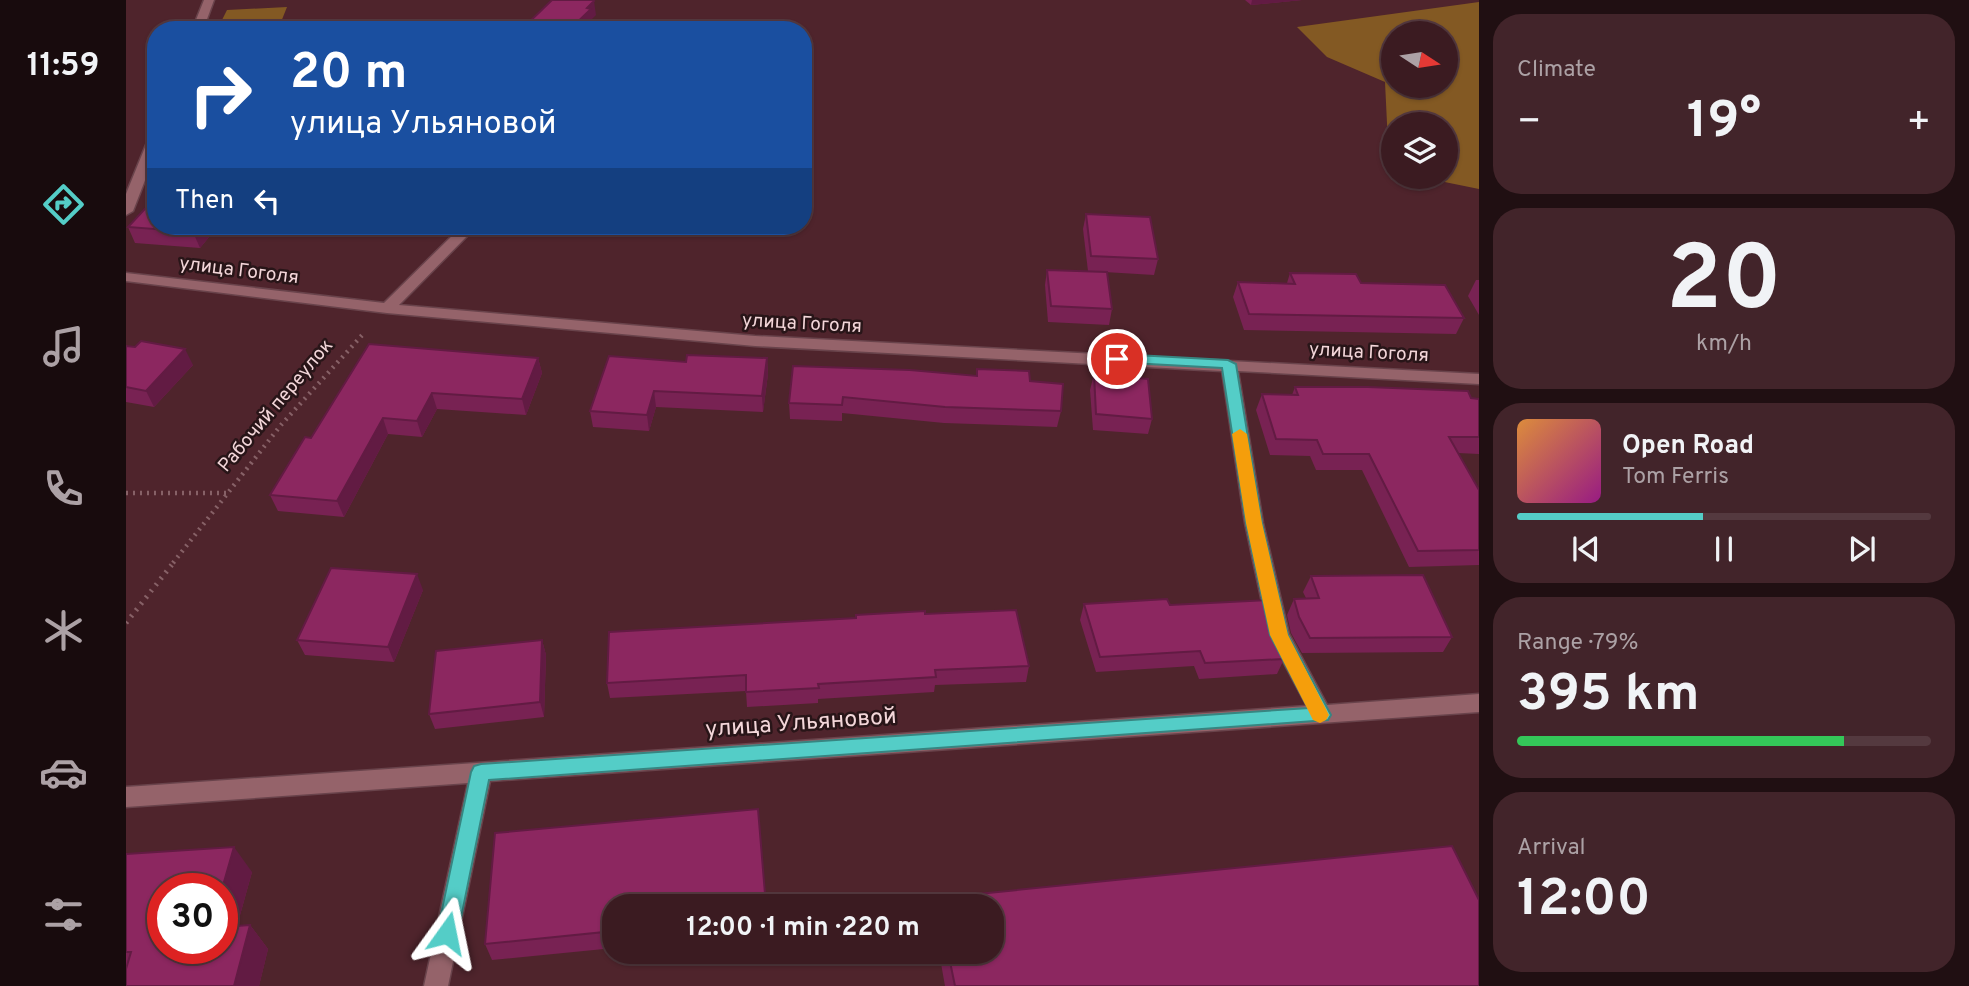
<!DOCTYPE html>
<html lang="en">
<head>
<meta charset="utf-8">
<style>
  :root { --surface:#3b1b21; --page:#42242a; --text:#f1f3f6; --muted:#aca1a5; --line:#54393f; --accent:#54cdc7 }
  body { margin:0; font-family:Overpass,sans-serif; background:var(--page); color:var(--text); height:100vh; display:flex; flex-direction:column; font-size:26px; white-space:nowrap }
  * { box-sizing:border-box; margin:0 }
  p { font-size:23px; color:var(--muted) }
  .icon { flex:none; width:38px; height:38px; fill:none; stroke:currentColor; stroke-width:2; stroke-linecap:round; stroke-linejoin:round }
  .map { position:relative; flex:1; overflow:hidden }
  .sheet { display:flex; flex-direction:column; gap:14px; padding:14px; background:#200f12; width:490px }
  .sheet>* { flex:none }
  .banner { position:absolute; left:21px; top:21px; width:665px; height:214px; border-radius:28px; box-shadow:0 2px 5px #0004,0 0 0 2px var(--line); background:#1a4fa0; color:#fff; overflow:hidden }
  .needle { width:46px; rotate:102deg }
  .tools { position:absolute; left:1255px; top:21px; display:grid; gap:14px }
  .tools a { display:grid; place-items:center; width:77px; height:77px; border-radius:50%; background:var(--surface); box-shadow:0 2px 5px #0004,0 0 0 2px var(--line); font-size:35px }
  .speed { position:absolute; left:21px; top:873px; display:flex; gap:14px; font-size:35px; font-weight:700; text-align:center }
  .speed>* { display:grid; place-content:center; width:91px; height:91px; border-radius:50%; background:var(--surface); box-shadow:0 2px 5px #0004,0 0 0 2px var(--line); line-height:1 }
  .speed .limit { border:10px solid #d22; background:#fff; color:#111 }
  .pin { position:absolute; display:grid; place-items:center; width:60px; height:60px; color:#fff; margin:-30px; border:4px solid #fff; border-radius:50%; box-shadow:0 2px 7px #0007 }
  .me { position:absolute; width:77px; margin:-38px; rotate:12deg; stroke-linejoin:round; filter:drop-shadow(0 0 5px #0008) }
  .turn { display:flex; align-items:center; gap:24px; height:147px; padding:0 28px; font-size:32px }
  .turn .icon { width:91px; height:91px; stroke-width:2.5 }
  .turn b { display:block; font-size:49px; line-height:60px }
  .then { display:flex; align-items:center; height:66px; padding:0 28px; background:#0003; gap:14px; font-size:26px }
  .big { font-size:52px; font-weight:700; line-height:1.1 }
  .sheet .card { flex:1; display:flex; flex-direction:column; justify-content:center; gap:10px; min-width:0; padding:0 24px; border-radius:28px; background:var(--page) }
  .sheet .dial { align-items:center; gap:0 }
  .dial b { font-size:91px; line-height:1 }
  .song { display:flex; align-items:center; gap:21px }
  .cover { width:84px; height:84px; border-radius:10px; background:linear-gradient(135deg,hsl(30 70% 55%),hsl(310 70% 35%)) }
  .played { height:7px; border-radius:4px; background:linear-gradient(90deg,var(--accent) 45%,var(--line) 45%) }
  .keys { display:flex; justify-content:space-around; direction:ltr }
  .heat { display:flex; justify-content:space-between; align-items:center; font-size:38px; direction:ltr }
  .charge { height:10px; border-radius:5px; background:linear-gradient(90deg,#34c759 79%,var(--line) 0) }
  .trip { position:absolute; left:476px; top:894px; width:402px; height:70px; border-radius:28px; background:var(--surface); box-shadow:0 2px 5px #0004,0 0 0 2px var(--line); font-weight:700; line-height:70px; text-align:center }
  main { display:flex; flex:1; min-height:0 }
  .tab-bar { display:flex; flex-direction:column; width:126px; justify-content:space-around; align-items:center; background:#180b0d; color:var(--muted) }
  .tab-bar .icon { width:49px; height:49px }
  .tab-bar .current { color:var(--accent) }
  .tab-bar b { font-size:32px; color:var(--text) }
  .map>svg:first-child { display:block }
</style>
</head>
<body>
<main>
<nav class="tab-bar">
<b>11:59</b>
<svg class="icon current" aria-label="directions" viewBox="0 0 24 24"><path d="M12 3l9 9-9 9-9-9zM9 14v-3h6M13 9l2 2-2 2"/></svg>
<svg class="icon" aria-label="music" viewBox="0 0 24 24"><path d="M9 18V5l10-2v13"/><circle cx="6" cy="18" r="3"/><circle cx="16" cy="16" r="3"/></svg>
<svg class="icon" aria-label="phone" viewBox="0 0 24 24"><path d="M5 4h4l2 5-3 2q2 4 5 5l2-3 5 2v4C11 20 4 13 5 4z"/></svg>
<svg class="icon" aria-label="climate" viewBox="0 0 24 24"><path d="M12 3v18M4 7l16 10M4 17L20 7"/></svg>
<svg class="icon" aria-label="car" viewBox="0 0 24 24"><path d="M5 17H2v-5l4-1 3-4h7l3 4 3 1v5h-3M9 17h6M6 11h13"/><circle cx="7" cy="17" r="2"/><circle cx="17" cy="17" r="2"/></svg>
<svg class="icon" aria-label="filters" viewBox="0 0 24 24"><path d="M4 7h16M4 17h16"/><circle cx="9" cy="7" r="2"/><circle cx="15" cy="17" r="2"/></svg>
</nav>
<div class="map">
<svg width="1353" height="986" viewBox="0 0 1353 986">
  <rect width="100%" height="100%" fill="#4f242c"/>
  <g fill="#835923" fill-rule="evenodd">
    <path d="M1353,2v187l-59,-12h26v-53h-53v25l-5,-5 -3,-62 -58,-25 -30,-30zM1267,33h53v53h-53z"/>
    <polygon points="161,7 153,27 163,30 91,30 101,10"/>
  </g>
  <g fill="none" stroke-linecap="round" stroke-linejoin="round">
    <defs>
      <g id="minor">
        <polygon points="78,0 88,0 77,30 66,30"/>
        <polygon points="556,21 561,24 557,30 546,30"/>
        <polygon points="30,131 30,152 7,211 0,215 0,194 24,135"/>
        <polygon points="336,226 351,226 273,305 629,336 1353,374 1353,384 1112,371 1137,523 1163,634 1201,705 1353,694 1353,712 364,781 322,986 298,986 342,783 0,807 0,787 1181,706 1143,635 1119,523 1096,371 629,346 261,313 0,281 0,273 258,303"/>
      </g>
    </defs>
    <use href="#minor" stroke="#69434b" stroke-width="3"/>
    <g stroke="#876167" stroke-width="4.5" stroke-dasharray="2 5" stroke-linecap="butt">
      <polyline points="0,493 101,493"/>
      <polyline points="47,563 155,425 239,332"/>
    </g>
    <polyline stroke="#876167" stroke-width="5" stroke-dasharray="2 6" stroke-linecap="butt" points="0,623 48,562"/>
    <use href="#minor" fill="#95636a" fill-rule="evenodd"/>
  </g>
  <g fill="#782253">
    <polygon points="1119,0 1176,0 1125,5"/>
    <polygon points="960,214 1032,259 1028,275 962,271 957,229"/>
    <polygon points="30,226 92,226 74,248 9,243 2,227"/>
    <polygon points="921,270 986,309 983,325 922,322 919,285"/>
    <polygon points="1164,273 1235,283 1338,318 1330,334 1118,330 1107,297 1112,282 1161,283"/>
    <polygon points="1350,280 1353,280 1353,315 1342,296"/>
    <polygon points="243,344 412,358 416,373 400,415 311,409 296,437 262,434 218,517 152,511 144,495 185,438"/>
    <polygon points="0,346 9,347 67,365 28,407 0,402"/>
    <polygon points="641,358 642,374 637,412 530,407 523,431 467,427 464,411 560,362"/>
    <polygon points="851,369 904,381 935,411 931,427 818,423 716,413 716,421 664,419 663,403 850,376"/>
    <polygon points="968,374 1026,419 1022,434 967,430 964,390"/>
    <polygon points="1169,387 1353,399 1353,454 1332,453 1353,490 1353,565 1283,567 1236,470 1190,470 1184,456 1144,455 1130,410 1136,394 1166,395"/>
    <polygon points="1185,576 1326,637 1317,652 1176,653 1165,633 1161,615 1168,599 1180,598 1177,592"/>
    <polygon points="297,590 268,662 179,655 171,640"/>
    <polygon points="958,604 1044,605 1148,621 1157,638 1153,646 1158,659 1151,674 1073,679 1068,666 970,672 954,620"/>
    <polygon points="799,614 903,666 900,682 809,685 808,692 692,699 692,703 621,707 620,691 484,698 481,683"/>
    <polygon points="416,640 420,655 418,717 309,729 303,714"/>
    <polygon points="0,854 126,872 111,926 124,925 142,949 133,986 0,986"/>
    <polygon points="812,898 1353,986 819,986 813,952 866,952 866,906 810,906"/>
    <polygon points="488,906 488,948 366,960 359,944"/>
  </g>
  <g fill="#621b43">
    <polygon points="1126,0 1176,0 1125,5"/>
    <polygon points="468,1 470,15 466,19 467,23 459,30 443,30"/>
    <polygon points="73,226 92,226 74,248 67,232"/>
    <polygon points="59,349 67,365 28,407 20,391"/>
    <polygon points="412,358 416,373 400,415 396,399"/>
    <polygon points="641,358 642,374 637,412 636,396"/>
    <polygon points="528,391 530,407 523,431 521,415"/>
    <polygon points="306,393 311,409 296,437 291,421"/>
    <polygon points="257,418 262,434 218,517 211,501"/>
    <polygon points="291,574 297,590 268,662 262,647"/>
    <polygon points="416,640 420,655 418,717 414,702"/>
    <polygon points="108,847 126,872 104,951 96,941 96,889"/>
    <polygon points="124,925 142,949 133,986 108,986"/>
  </g>
  <g fill="#8c2760" stroke="#621b43" stroke-width="2">
    <polygon points="426,0 467,0 468,1 461,8 465,9 443,30 395,30"/>
    <polygon points="30,197 30,226 73,226 67,232 2,227"/>
    <polygon points="960,214 1024,217 1032,259 965,256"/>
    <polygon points="921,270 981,272 986,309 925,306"/>
    <polygon points="1164,273 1230,274 1235,283 1319,285 1338,318 1123,314 1112,282 1169,284"/>
    <polygon points="15,341 59,349 20,391 0,387 0,346 9,347"/>
    <polygon points="243,344 412,358 396,399 306,393 291,421 257,418 211,501 144,495 179,437 185,438"/>
    <polygon points="561,355 641,358 636,396 528,391 521,415 464,411 483,356 560,362"/>
    <polygon points="667,366 784,370 851,376 851,369 903,371 904,381 937,384 935,411 819,407 717,397 716,405 663,403"/>
    <polygon points="968,374 1022,379 1026,419 970,414"/>
    <polygon points="1169,387 1242,387 1342,391 1345,398 1353,399 1353,437 1323,437 1353,490 1353,550 1292,551 1243,454 1197,454 1191,440 1150,439 1136,394 1172,395"/>
    <polygon points="205,568 291,574 262,647 171,640"/>
    <polygon points="1297,575 1326,637 1184,638 1173,617 1168,599 1193,598 1185,576"/>
    <polygon points="1041,599 1044,605 1143,600 1148,621 1157,638 1149,638 1158,659 1079,663 1074,651 974,657 958,604"/>
    <polygon points="890,610 903,666 809,670 810,677 692,684 693,688 620,692 620,675 481,683 483,632 730,618 730,615 799,611 799,614"/>
    <polygon points="416,640 414,702 303,714 310,651"/>
    <polygon points="632,809 640,906 488,906 488,931 359,944 369,833"/>
    <polygon points="1326,846 1353,900 1353,986 829,986 822,952 866,952 866,906 814,906 812,898"/>
    <polygon points="108,847 96,889 37,889 37,948 96,948 96,927 124,925 108,986 0,986 0,969 5,952 0,952 0,854"/>
  </g>
  <polygon fill="#54cdc7" stroke="#378581" stroke-width="2" points="991,354 1102,360 1110,364 1136,523 1162,635 1205,715 1202,720 363,780 332,933 329,940 321,943 314,940 311,933 345,772 348,766 355,764 1182,708 1144,635 1120,523 1096,368 986,362 986,356"/>
  <polygon fill="#f59e0b" points="1114,429 1121,434 1136,523 1162,635 1203,715 1200,720 1194,723 1187,720 1144,635 1120,523 1106,434"/>
  <g text-anchor="middle" dominant-baseline="central" stroke-width="5" stroke-linejoin="round" paint-order="stroke">
    <g font-size="19" fill="#f3d6d9" stroke="#281518">
      <text transform="translate(113 271) rotate(7)">улица Гоголя</text>
      <text transform="translate(676 324) rotate(3)">улица Гоголя</text>
      <text transform="translate(1243 353) rotate(3)">улица Гоголя</text>
      <text transform="translate(150 406) rotate(-50)">Рабочий переулок</text>
    </g>
    <g font-size="23" fill="#f3d6d9" stroke="#281518">
      <text transform="translate(675 724) rotate(-4)">улица Ульяновой</text>
    </g>
  </g>
</svg>
<div class="tools">
<a><svg class="needle" viewBox="-14 -14 28 28"><path d="M0-13l5 13h-10z" fill="#e53935"/><path d="M0 13l5-13h-10z" fill="#aca1a5"/></svg></a>
<a><svg class="icon" aria-label="layers" viewBox="0 0 24 24"><path d="M12 4l9 5-9 5-9-5zM3 14l9 5 9-5"/></svg></a>
</div>
<div class="speed"><div class="limit">30</div></div>
<div class="pin" style="left:991px;top:359px;background:#d93025"><svg class="icon" aria-label="arrive" viewBox="0 0 24 24"><path d="M6 21V4h12l-3 4 3 4H6"/></svg></div>
<svg class="me" style="left:321px;top:933px" viewBox="-20 -20 40 40"><path d="M0-17L14 15 0 8-14 15z" fill="#54cdc7" stroke="#fff" stroke-width="4"/></svg>
<div class="trip">12:00 · 1 min · 220 m</div>
<div class="banner">
<div class="turn"><svg class="icon" aria-label="right" viewBox="0 0 24 24"><path d="M7 20v-9h11M14 6l5 5-5 5"/></svg><div><b>20 m</b>улица Ульяновой</div></div>
<div class="then">Then<svg class="icon" aria-label="left" viewBox="0 0 24 24"><path d="M17 20v-9H6M10 6l-5 5 5 5"/></svg></div>
</div>
</div>
<section class="sheet">
<div class="card"><p>Climate</p>
<div class="heat"><a>−</a><b class="big">19°</b><a>+</a></div>
</div>
<div class="card dial"><b>20</b><p>km/h</p></div>
<div class="card">
<div class="song"><i class="cover"></i><div><b>Open Road</b><p>Tom Ferris</p></div></div>
<div class="played"></div>
<div class="keys"><svg class="icon" aria-label="previous" viewBox="0 0 24 24"><path d="M18 5L8 12l10 7zM5 5v14"/></svg><svg class="icon" aria-label="pause" viewBox="0 0 24 24"><path d="M8 5v14M16 5v14"/></svg><svg class="icon" aria-label="next" viewBox="0 0 24 24"><path d="M6 5l10 7-10 7zM19 5v14"/></svg></div>
</div>
<div class="card"><p>Range · 79%</p><b class="big">395 km</b><div class="charge"></div></div>
<div class="card"><p>Arrival</p><b class="big">12:00</b></div>
</section>
</main>
</body>
</html>
